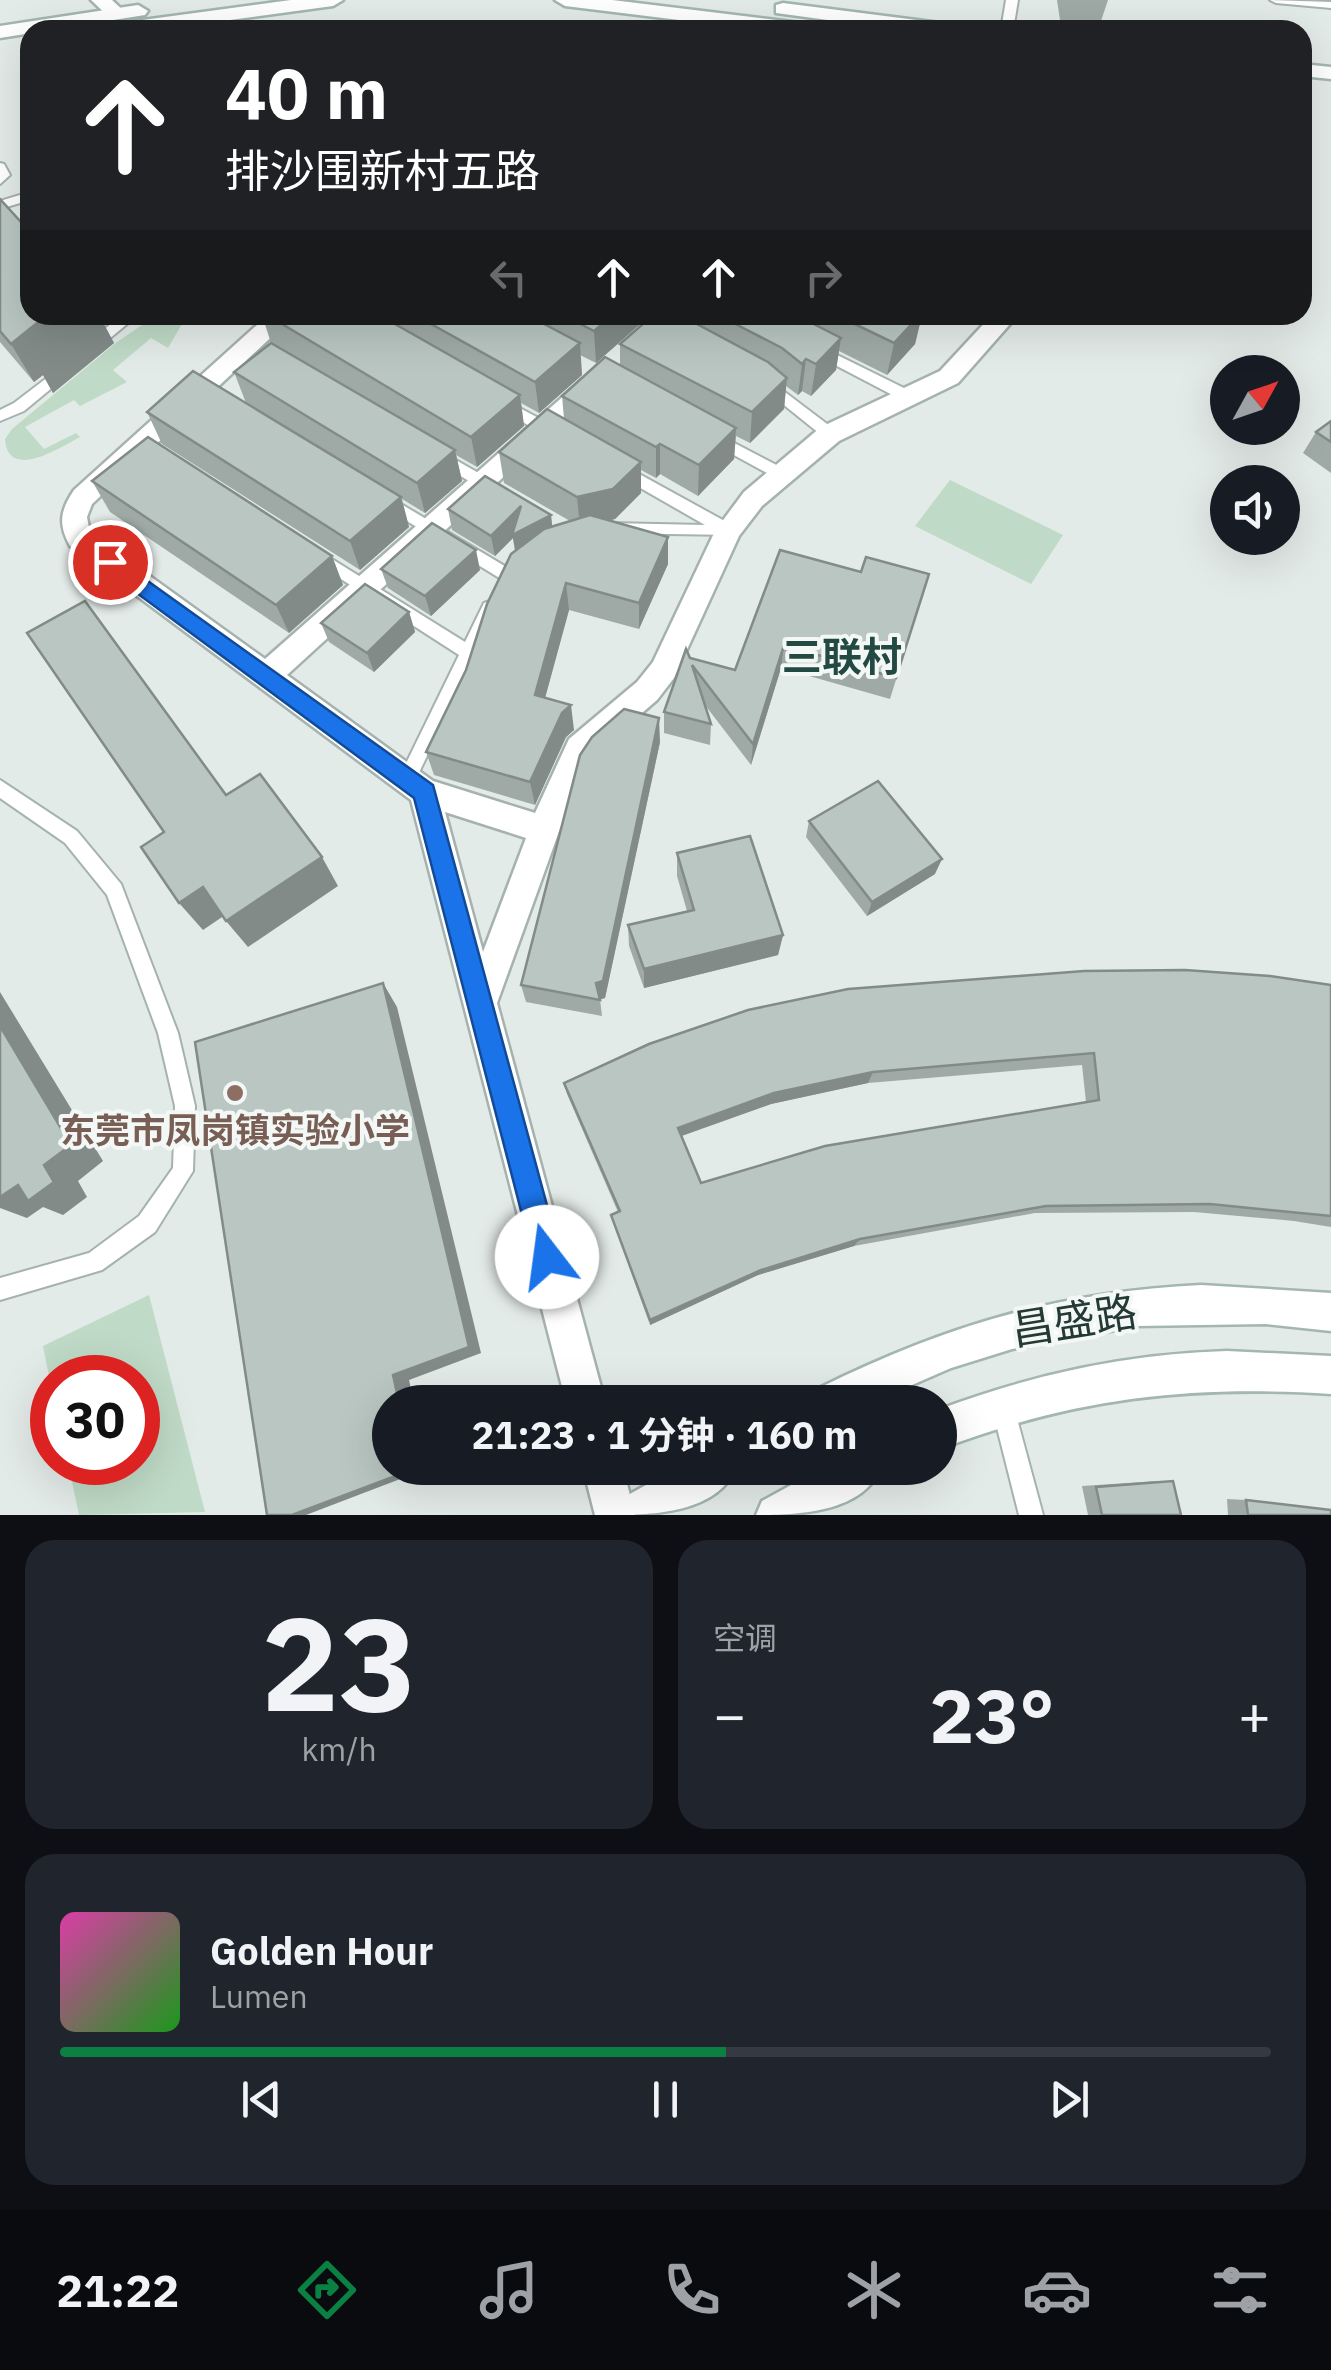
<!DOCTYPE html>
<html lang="zh">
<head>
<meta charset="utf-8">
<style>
  :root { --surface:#171b24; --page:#20242c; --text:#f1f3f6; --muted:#9ea1a6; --line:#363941; --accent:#0b8043 }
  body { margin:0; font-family:"IBM Plex Sans","Noto Sans SC",sans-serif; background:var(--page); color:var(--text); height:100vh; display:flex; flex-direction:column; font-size:38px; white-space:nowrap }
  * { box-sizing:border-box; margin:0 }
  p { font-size:32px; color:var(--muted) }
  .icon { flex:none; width:55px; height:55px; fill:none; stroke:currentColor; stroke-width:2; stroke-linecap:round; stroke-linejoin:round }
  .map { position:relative; height:1515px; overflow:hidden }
  .side { display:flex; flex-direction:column; gap:25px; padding:25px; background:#0d0f14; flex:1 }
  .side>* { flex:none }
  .banner { position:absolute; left:20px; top:20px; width:1292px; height:305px; border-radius:30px; box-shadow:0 10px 40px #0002; background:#202124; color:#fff; overflow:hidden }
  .needle { width:65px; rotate:50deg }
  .controls { position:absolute; left:1210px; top:355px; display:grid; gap:20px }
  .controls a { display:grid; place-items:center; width:90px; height:90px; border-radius:50%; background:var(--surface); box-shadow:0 10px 40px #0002; font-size:50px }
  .speed { position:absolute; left:30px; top:1355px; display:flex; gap:20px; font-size:50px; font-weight:700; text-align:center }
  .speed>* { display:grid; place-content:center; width:130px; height:130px; border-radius:50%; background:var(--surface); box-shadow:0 10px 40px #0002; line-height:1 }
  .speed .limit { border:15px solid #d22; background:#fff; color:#111 }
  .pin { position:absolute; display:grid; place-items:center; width:85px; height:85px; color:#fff; margin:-42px; border:5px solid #fff; border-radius:50%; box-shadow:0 2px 10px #0007 }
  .me { position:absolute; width:110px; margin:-55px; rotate:345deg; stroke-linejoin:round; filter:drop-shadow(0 0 8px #0008) }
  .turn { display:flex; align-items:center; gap:35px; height:210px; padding:0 40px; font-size:45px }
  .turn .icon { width:130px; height:130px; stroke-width:2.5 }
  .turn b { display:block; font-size:70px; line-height:85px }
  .lanes { display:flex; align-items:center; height:95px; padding:0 40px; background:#0003; justify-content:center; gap:50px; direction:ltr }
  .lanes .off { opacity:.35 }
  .big { font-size:75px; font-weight:700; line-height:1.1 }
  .side .widget { flex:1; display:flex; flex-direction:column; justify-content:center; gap:15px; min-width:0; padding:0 35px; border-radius:30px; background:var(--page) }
  .side .dial { align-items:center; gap:0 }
  .dial b { font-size:130px; line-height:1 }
  .song { display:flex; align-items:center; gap:30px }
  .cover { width:120px; height:120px; border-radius:15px; background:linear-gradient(135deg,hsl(320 70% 55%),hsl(120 70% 35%)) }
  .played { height:10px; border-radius:5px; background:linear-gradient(90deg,var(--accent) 55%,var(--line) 55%) }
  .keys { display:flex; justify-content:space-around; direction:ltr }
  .heat { display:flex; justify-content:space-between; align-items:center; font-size:55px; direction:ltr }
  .side .tiles { flex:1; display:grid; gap:25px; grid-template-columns:1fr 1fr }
  .widget:last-child { grid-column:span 2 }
  .trip { position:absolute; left:372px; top:1385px; width:585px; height:100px; border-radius:50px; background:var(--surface); box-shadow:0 10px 40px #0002; font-weight:700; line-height:100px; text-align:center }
  .tabs { display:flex; height:160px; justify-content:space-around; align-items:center; background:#090b0e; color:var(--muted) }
  .tabs .icon { width:70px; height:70px }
  .tabs .selected { color:var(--accent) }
  .tabs b { font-size:45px; color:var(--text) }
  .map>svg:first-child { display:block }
</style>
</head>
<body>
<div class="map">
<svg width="1331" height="1515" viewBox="0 0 1331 1515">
  <rect width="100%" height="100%" fill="#e3ebe8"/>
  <g fill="#bfdac7">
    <path d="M157,315h30l-19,33 -17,-10 -38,32 14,12 -47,24 -6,-6 -49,27 19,22 32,-16 4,4c-19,10 -72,45 -75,2l7,-10 105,-87z"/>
    <polygon points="950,480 1063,535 1031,584 915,526"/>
    <polygon points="149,1295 205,1512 79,1515 68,1463 138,1462 138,1378 52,1378 52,1391 43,1346"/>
  </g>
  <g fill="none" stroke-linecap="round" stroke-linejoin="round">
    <defs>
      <g id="lane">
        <polygon points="1006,0 1018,0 1013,30 1001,30"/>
        <polygon points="1270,0 1331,2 1331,8 1276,3"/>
        <polygon points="0,163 4,164 10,175 0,184"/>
        <polygon points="30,192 30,200 0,209 0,201"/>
        <polygon points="122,315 138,315 97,349 87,349 87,343"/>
        <polygon points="629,315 647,315 674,331 667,336 662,334"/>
        <polygon points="819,346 912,392 914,396 907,401 902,400 814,354 812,351"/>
        <polygon points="65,364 72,369 70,373 24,411 0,421 0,410 14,403"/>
        <polygon points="769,380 835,430 835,438 825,438 764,389 764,381"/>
        <polygon points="503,399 559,429 559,437 549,437 498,408 498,400"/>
        <polygon points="717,434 786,470 789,474 786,478 776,478 712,443 712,435"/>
        <polygon points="440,451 496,483 499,487 496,491 486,491 435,461 433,457"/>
        <polygon points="621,464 730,524 736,531 734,535 603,533 601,529 609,523 705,525 616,474 613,470"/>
        <polygon points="386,495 513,571 515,575 513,579 501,579 381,505 378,501 381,497"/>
        <polygon points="319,551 465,642 484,603 490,601 498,608 413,785 407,788 401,785 398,780 459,655 313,561 311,557"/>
        <polygon points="0,780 77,831 121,884 178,1033 195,1106 193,1171 155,1232 102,1270 0,1300 0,1278 89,1253 139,1216 173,1168 175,1106 158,1033 107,895 65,843 0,798"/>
        <polygon points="1002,1393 1010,1396 1013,1404 1043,1515 1019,1515 991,1404 994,1396"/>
      </g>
      <g id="street">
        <polygon points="91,0 112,0 127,14 110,18"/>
        <path d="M268,315h27l-203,189 -5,13 3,16 175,126 318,-280 9,-3 12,9 -317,290 146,106 102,32 34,-74 68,-57 16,-20 62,-131 29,-39 77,-65 119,-56 52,-56h26l-60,68 -119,58 -77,65 -23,30 -65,142 -17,22 -66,57 -12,19 -82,227 108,399h-39l-155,-602 -341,-254c-12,-22 -10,-35 4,-56zM445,812l81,26 -43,114z"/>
        <polygon points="583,1468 623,1468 635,1515 595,1515"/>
      </g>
      <g id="secondary">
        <polygon points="291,0 343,0 333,6 156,30 103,30 113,24"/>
        <polygon points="555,0 612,0 809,24 819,30 761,30 565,6"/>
        <polygon points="783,3 948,24 958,30 902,30 776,13 776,5"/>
        <polygon points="138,5 148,11 145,15 0,38 0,26"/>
        <polygon points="1302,64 1331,67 1331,79 1302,76"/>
        <path d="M1201,1285l130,8v38l-65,-7 -129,2 -125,23 -61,19 -78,34h-60l6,-14c127,-63 240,-96 382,-103z"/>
        <path d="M1227,1351l104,5v38c-142,-9 -257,4 -391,55v-40c95,-35 186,-55 287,-58z"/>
        <path d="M677,1468h59c-19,45 -84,47 -125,47l6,-14z"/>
        <path d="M822,1468h59c-19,45 -84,47 -125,47l6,-14z"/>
      </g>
    </defs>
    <use href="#lane" stroke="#a6b2af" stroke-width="4"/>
    <use href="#street" stroke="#a6b2af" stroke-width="5"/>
    <use href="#secondary" stroke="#a3b6b0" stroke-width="5"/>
    <use href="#lane" fill="#fff" fill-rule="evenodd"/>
    <use href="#street" fill="#fff" fill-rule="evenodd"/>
    <use href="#secondary" fill="#fff" fill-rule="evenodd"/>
  </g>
  <g fill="#9faaa6" fill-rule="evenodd">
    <polygon points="1057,0 1108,0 1100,24 1060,20"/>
    <polygon points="0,199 30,315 99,315 114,343 53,393 43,375 34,382 0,342"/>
    <polygon points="262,315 639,315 639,325 596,363 580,355 582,375 539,413 521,403 524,426 477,467 456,455 462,481 425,513 402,499 409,527 360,570 162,444 147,412 246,403 234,372 271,343"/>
    <polygon points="653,315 922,315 915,344 887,375 839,351 836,370 811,396 802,391 798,395 786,386 784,409 750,443 736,436 734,459 698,496 660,474 656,478 641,470 641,493 615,519 609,521 668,564 639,629 569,610 545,698 574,730 566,737 535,805 434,775 426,752 466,670 515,551 513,538 495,556 452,530 448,509 551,515 552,526 570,521 504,483 499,452 564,419 562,396 620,365 620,344"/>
    <polygon points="1331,421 1331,473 1303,453 1316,432"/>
    <polygon points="92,481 332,556 343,585 289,633 110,512"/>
    <polygon points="381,569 480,570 431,616 388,588"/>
    <polygon points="861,572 929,574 890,699 781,668 751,765 705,705 711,724 710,745 664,733 664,712 690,658 735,670"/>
    <polygon points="409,612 415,632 374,672 329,642 321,623"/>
    <polygon points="660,742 605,998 600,999 602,1016 526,1002 521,985"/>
    <polygon points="809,821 935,874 867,916 806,837"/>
    <polygon points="677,853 783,935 778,955 644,988 629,946 628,925 687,911 677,876"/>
    <path d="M1331,985v242l-37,-6 -100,-9 -159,1 -181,33 -96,29 -108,50 -37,-103 -2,-7 7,-3 -51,-118 -3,-11zM1082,1065l4,37 -385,81 -19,-47 89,-32 97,-21z"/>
    <polygon points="1157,1481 1173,1481 1181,1515 1088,1515 1082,1486"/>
    <polygon points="1227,1499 1246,1500 1331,1515 1228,1515"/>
  </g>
  <g fill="#828b87">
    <polygon points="47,315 99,315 114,343 53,393 43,375 34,382 11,344"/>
    <polygon points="613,315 639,315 639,325 596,363 594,331"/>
    <polygon points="920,315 922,315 915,344 887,375 894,343"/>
    <polygon points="841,338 836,370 811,396 816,364"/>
    <polygon points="580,343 582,375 539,413 535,382"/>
    <polygon points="806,359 802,391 798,395 802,364"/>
    <polygon points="787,378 784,409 750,443 752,412"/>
    <polygon points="520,395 524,426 477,467 471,437"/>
    <polygon points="736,428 734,459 698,496 699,465"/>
    <polygon points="660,444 660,474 656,478 656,447"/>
    <polygon points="455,450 462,481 425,513 417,483"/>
    <polygon points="641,462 641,493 615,519 580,527 577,497"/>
    <polygon points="401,497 409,527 360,570 350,541"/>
    <polygon points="521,506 551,515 553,535 516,555 513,538 495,556 491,536"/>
    <polygon points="668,537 668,564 639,629 639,603"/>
    <polygon points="476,550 480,570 431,616 425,596"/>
    <polygon points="332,556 343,585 289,633 276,605"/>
    <polygon points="566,583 569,610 539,720 535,695"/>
    <polygon points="409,612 415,632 374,672 367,653"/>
    <polygon points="784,645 781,668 751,765 753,744"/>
    <polygon points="571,705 574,730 566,737 535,805 530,782 562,713"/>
    <polygon points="659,718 660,742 605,998 598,1000 596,983"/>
    <polygon points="322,857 338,886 248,947 226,921"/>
    <polygon points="942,859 935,874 867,916 872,902"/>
    <polygon points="203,887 225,915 203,930 179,903"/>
    <polygon points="783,935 778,955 644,988 644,969"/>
    <polygon points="383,983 397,1007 481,1353 409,1380 414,1402 399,1402 393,1375"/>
    <polygon points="0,992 103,1161 78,1181 87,1197 63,1215 43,1207 27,1218 0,1208 0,1197 44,1165 0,1026"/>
    <polygon points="873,1072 868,1083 771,1104 678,1137 678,1128 774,1093"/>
    <polygon points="860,1239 854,1246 758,1275 650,1325 650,1320 761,1270"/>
    <polygon points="413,1468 429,1468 306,1515 292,1515"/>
  </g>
  <g fill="#b9c6c1" stroke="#828b87" stroke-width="2.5" fill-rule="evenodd">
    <polygon points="0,199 30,232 30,315 47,315 11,344 0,331"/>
    <polygon points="73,315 76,315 29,352"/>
    <polygon points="267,315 379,315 520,395 471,437"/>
    <polygon points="415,315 527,315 580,343 535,382"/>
    <polygon points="563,315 613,315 594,331"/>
    <polygon points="653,315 680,315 768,362 787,378 752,412 620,344"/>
    <polygon points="718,315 796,315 841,338 816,364 806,359 802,364 782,348"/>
    <polygon points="836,315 920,315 894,343"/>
    <polygon points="271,343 455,450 417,483 234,372"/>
    <polygon points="605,357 736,428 699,465 660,444 656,447 562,396"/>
    <polygon points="193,371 401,497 350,541 147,412"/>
    <polygon points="547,409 641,462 613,489 577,497 499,452"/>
    <polygon points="1331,421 1331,442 1316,432"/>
    <polygon points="148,437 332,556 276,605 92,481"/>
    <polygon points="485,476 551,515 512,535 521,506 491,536 448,509"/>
    <polygon points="590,515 668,537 639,603 566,583 535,695 571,705 562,713 530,782 426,752 466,670 487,604 511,554 544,529"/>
    <polygon points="432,523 476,550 425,596 381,569"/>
    <polygon points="780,550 861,572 866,557 929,574 896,678 784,645 753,744 692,665 711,724 664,712 686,649 690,658 735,670"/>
    <polygon points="365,584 409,612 367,653 321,623"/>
    <polygon points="85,601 226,795 260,774 322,857 226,921 203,887 179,903 141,847 164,832 27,633"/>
    <polygon points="624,709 659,718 603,981 596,983 600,1000 521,985 580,755 592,737"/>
    <polygon points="878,781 942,859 872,902 809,821"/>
    <polygon points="750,836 783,935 644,969 628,925 694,910 677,853"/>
    <path d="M1185,970l85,6 61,9v231l-121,-12 -164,2 -186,33 -99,31 -111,50 -39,-105 9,-4 -56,-128 85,-39 99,-34 100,-21 236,-18zM1094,1053l5,47 -274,46 -124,37 -23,-55 96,-35 99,-21z"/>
    <polygon points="383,983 469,1347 393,1375 399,1402 390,1402 390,1468 413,1468 414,1469 292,1515 267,1515 195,1042"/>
    <polygon points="0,1026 71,1145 44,1165 54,1182 28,1201 18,1185 0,1197"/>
    <polygon points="1173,1481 1181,1515 1102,1515 1096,1487"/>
    <polygon points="1246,1500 1331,1510 1331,1515 1248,1515"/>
  </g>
  <polygon fill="#1a73e8" stroke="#114b97" stroke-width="2.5" points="110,554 433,785 561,1257 557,1267 547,1271 537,1267 533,1257 414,798 103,568 100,562"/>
  <circle fill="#8d6e63" stroke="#f3f8f6" stroke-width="4" cx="235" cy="1093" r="10"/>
  <g text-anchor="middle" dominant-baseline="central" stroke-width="8" stroke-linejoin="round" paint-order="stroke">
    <g font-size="35" font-weight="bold" fill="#785e54" stroke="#f3f8f6">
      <text x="235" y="1130">东莞市凤岗镇实验小学</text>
    </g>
    <g font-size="40" font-weight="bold" fill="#234a42" stroke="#f3f8f6">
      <text x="842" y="656">三联村</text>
    </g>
    <g font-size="42" fill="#253a35" stroke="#f3f8f6">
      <text transform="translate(1074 1320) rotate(-9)">昌盛路</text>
    </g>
  </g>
</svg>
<div class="controls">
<a><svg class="needle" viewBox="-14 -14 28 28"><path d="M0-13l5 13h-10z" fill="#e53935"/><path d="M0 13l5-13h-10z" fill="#9ea1a6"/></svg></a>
<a><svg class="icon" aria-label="sound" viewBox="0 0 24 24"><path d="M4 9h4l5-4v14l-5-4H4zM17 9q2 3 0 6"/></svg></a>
</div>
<div class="speed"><div class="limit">30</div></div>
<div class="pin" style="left:110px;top:562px;background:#d93025"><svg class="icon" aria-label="arrive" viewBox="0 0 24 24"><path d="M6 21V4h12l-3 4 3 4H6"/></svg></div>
<svg class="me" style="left:547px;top:1257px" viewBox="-20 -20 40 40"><circle r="19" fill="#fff"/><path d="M0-13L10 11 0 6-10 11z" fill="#1a73e8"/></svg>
<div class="trip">21:23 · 1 分钟 · 160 m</div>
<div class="banner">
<div class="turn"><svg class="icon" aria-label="ahead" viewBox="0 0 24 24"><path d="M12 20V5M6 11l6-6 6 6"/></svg><div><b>40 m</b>排沙围新村五路</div></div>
<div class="lanes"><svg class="icon off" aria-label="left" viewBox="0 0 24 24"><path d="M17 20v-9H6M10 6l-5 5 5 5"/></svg><svg class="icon" aria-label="ahead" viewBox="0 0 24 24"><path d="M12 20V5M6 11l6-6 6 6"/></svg><svg class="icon" aria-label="ahead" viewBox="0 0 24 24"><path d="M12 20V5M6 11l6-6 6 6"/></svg><svg class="icon off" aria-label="right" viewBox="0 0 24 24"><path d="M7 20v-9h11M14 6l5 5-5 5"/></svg></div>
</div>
</div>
<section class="side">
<div class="tiles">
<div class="widget dial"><b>23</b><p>km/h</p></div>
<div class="widget"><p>空调</p>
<div class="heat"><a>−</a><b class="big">23°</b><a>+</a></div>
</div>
<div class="widget">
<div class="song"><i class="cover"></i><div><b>Golden Hour</b><p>Lumen</p></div></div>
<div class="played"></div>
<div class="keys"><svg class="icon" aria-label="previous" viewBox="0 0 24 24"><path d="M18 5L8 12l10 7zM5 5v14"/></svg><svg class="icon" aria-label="pause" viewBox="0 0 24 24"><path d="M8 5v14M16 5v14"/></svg><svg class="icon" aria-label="next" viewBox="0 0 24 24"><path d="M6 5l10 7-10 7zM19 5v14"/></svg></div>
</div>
</div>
</section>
<nav class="tabs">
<b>21:22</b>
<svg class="icon selected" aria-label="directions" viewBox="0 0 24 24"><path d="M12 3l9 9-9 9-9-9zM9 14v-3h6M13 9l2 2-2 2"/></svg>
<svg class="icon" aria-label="music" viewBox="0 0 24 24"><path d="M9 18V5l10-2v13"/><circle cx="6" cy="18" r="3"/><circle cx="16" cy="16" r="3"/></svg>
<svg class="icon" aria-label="phone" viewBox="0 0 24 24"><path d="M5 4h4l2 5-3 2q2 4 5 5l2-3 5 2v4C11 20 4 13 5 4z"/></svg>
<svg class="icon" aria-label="climate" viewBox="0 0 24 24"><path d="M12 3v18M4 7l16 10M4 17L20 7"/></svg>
<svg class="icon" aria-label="car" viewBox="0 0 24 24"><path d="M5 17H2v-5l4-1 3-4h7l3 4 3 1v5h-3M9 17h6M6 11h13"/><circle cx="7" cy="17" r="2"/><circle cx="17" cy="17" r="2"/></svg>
<svg class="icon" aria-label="filters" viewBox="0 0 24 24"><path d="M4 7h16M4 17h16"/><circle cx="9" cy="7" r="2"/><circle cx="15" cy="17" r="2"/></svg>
</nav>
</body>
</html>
